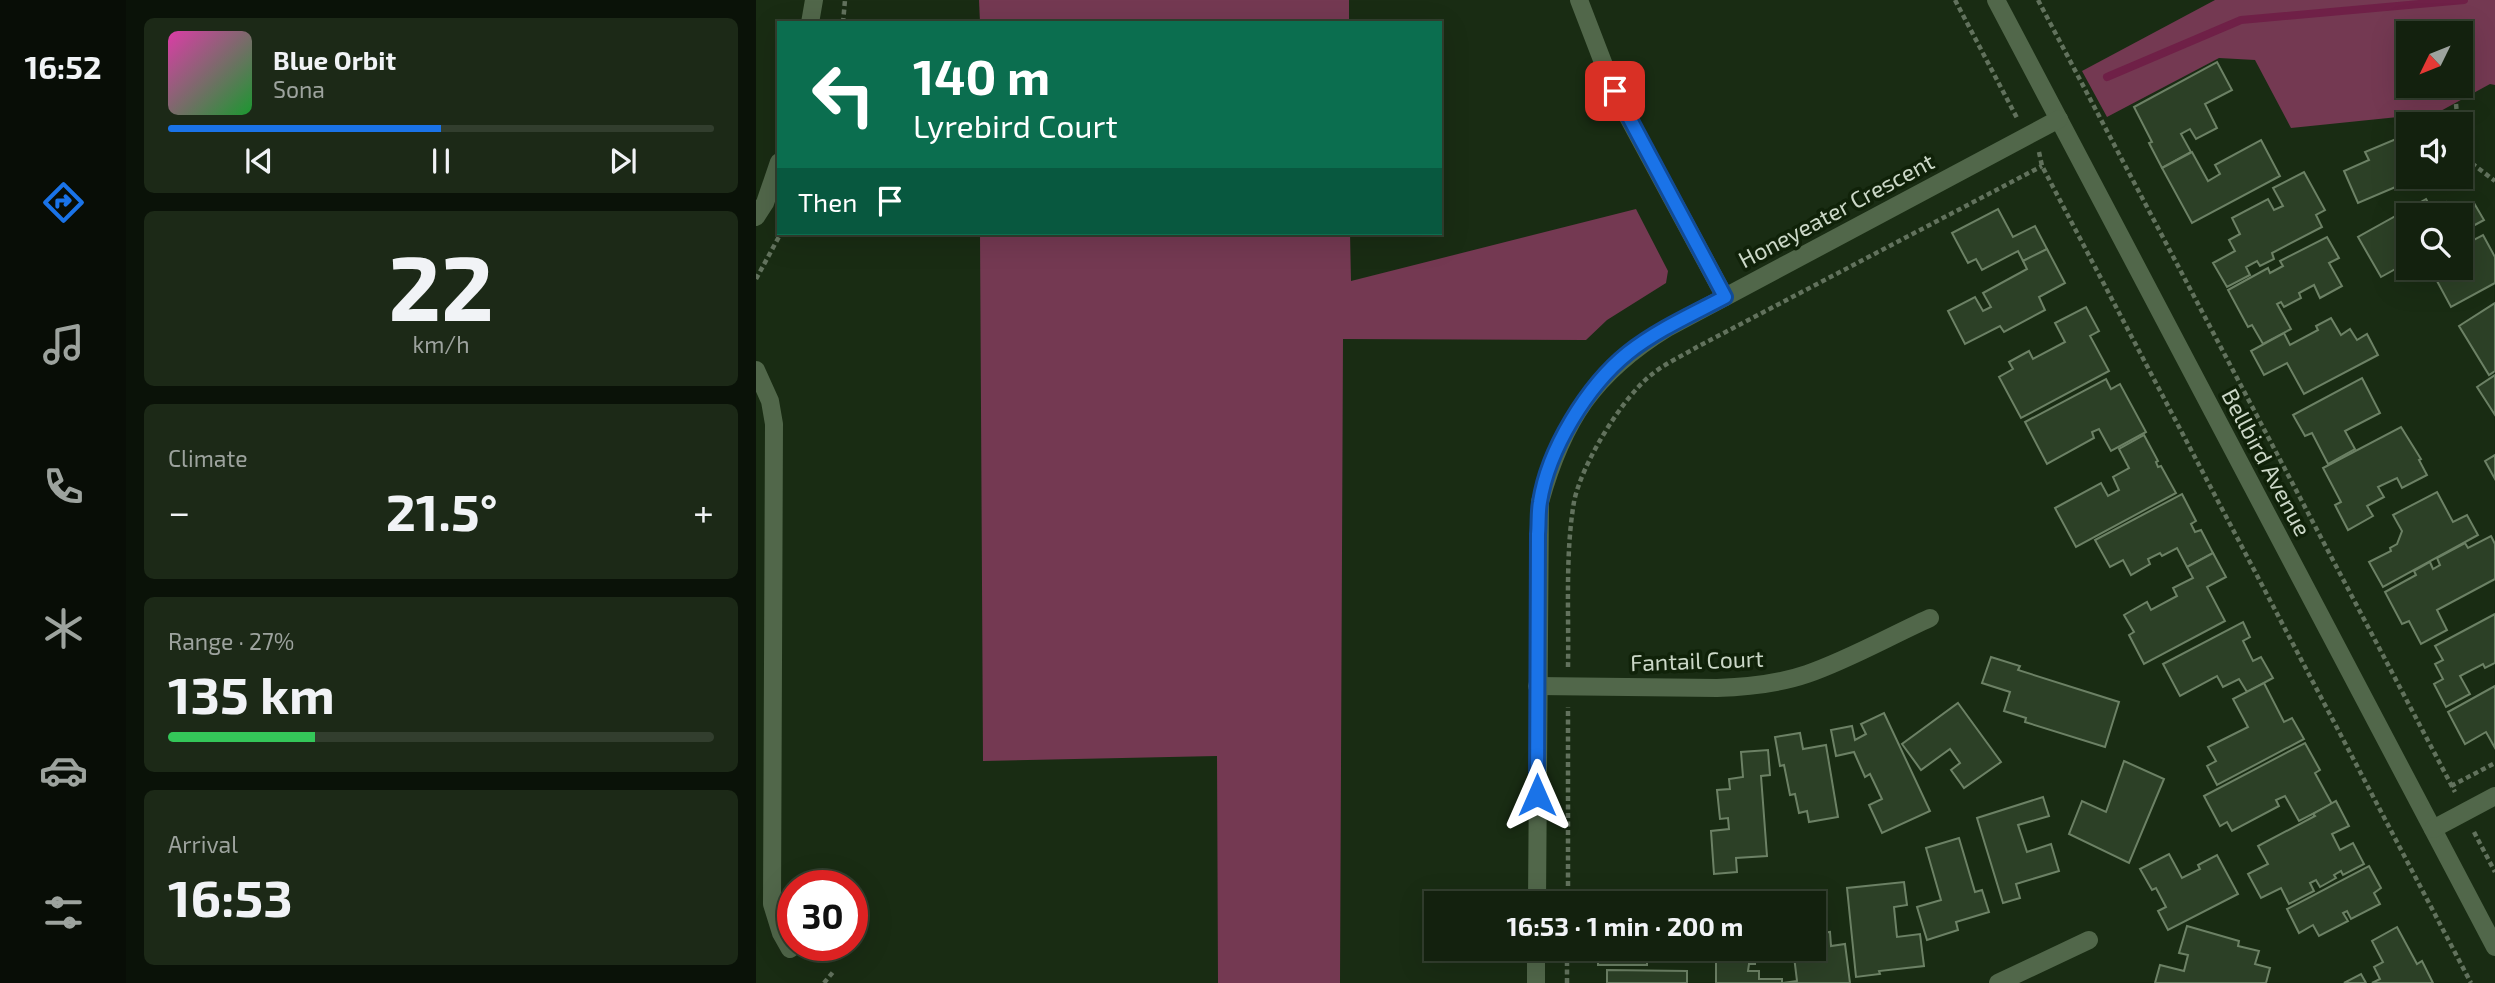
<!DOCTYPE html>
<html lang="en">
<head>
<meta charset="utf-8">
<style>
  :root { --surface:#13210e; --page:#1c2917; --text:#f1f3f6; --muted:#9da39e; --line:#323e2e; --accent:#1a73e8 }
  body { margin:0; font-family:"Exo 2",sans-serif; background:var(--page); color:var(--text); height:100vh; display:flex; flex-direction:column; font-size:26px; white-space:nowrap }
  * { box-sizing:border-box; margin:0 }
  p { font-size:23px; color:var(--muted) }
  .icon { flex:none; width:38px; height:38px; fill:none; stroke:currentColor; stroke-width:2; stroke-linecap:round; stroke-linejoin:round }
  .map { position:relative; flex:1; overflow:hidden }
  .details { display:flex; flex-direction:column; gap:18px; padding:18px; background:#0a1208; width:630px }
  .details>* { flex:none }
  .top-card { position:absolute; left:21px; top:21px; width:665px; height:214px; border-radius:0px; box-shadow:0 7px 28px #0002,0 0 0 2px var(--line); background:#0b6e4f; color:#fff; overflow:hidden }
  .needle { width:46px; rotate:227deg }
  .fabs { position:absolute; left:1640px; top:21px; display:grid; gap:14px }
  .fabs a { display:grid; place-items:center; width:77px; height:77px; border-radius:0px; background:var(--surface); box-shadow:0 7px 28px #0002,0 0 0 2px var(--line); font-size:35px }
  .speed { position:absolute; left:21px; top:870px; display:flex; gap:14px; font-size:35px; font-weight:700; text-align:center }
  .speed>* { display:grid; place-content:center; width:91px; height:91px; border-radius:50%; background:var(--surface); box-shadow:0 7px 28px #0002,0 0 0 2px var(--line); line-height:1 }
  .speed .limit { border:10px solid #d22; background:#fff; color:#111 }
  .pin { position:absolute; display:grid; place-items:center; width:60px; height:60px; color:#fff; margin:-30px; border-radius:14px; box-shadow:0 4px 10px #0006 }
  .me { position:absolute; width:77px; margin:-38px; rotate:0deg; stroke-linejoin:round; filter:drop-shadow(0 0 5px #0008) }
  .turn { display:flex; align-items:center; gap:24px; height:147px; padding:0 21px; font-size:32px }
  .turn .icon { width:91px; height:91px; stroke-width:2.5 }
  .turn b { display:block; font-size:49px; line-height:60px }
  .then { display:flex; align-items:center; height:66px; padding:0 21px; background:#0003; gap:14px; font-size:26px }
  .big { font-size:52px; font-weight:700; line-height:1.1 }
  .details .widget { flex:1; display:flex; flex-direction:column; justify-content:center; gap:10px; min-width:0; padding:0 24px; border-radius:10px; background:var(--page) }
  .details .dial { align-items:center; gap:0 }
  .dial b { font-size:91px; line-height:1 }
  .song { display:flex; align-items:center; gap:21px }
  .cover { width:84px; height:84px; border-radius:10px; background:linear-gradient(135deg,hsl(320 70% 55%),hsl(130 70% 35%)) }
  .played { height:7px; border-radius:4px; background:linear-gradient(90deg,var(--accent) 50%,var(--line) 50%) }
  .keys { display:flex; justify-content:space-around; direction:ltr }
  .heat { display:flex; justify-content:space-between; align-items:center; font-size:38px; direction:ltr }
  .charge { height:10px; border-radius:5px; background:linear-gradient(90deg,#34c759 27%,var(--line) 0) }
  .trip { position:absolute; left:668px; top:891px; width:402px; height:70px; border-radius:0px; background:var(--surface); box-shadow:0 7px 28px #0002,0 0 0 2px var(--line); font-weight:700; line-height:70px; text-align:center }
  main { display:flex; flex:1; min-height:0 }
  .tabs { display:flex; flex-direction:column; width:126px; justify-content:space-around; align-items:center; background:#080d06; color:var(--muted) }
  .tabs .icon { width:49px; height:49px }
  .tabs .on { color:var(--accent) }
  .tabs b { font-size:32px; color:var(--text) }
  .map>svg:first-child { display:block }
</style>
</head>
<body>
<main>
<nav class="tabs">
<b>16:52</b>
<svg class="icon on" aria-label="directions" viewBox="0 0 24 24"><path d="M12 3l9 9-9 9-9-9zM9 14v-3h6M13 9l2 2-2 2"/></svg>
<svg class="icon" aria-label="music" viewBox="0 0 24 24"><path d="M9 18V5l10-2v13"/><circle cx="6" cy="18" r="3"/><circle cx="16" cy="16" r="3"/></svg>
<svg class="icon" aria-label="phone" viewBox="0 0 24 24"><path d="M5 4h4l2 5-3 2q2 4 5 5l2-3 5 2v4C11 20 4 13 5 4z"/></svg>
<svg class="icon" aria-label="climate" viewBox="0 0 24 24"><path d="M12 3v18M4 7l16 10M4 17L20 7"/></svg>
<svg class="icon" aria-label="car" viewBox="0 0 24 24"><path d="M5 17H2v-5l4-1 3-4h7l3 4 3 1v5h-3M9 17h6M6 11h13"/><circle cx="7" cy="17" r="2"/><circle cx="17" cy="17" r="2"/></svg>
<svg class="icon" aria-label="filters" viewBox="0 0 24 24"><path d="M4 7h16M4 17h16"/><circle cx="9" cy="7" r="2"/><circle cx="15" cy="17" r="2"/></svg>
</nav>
<section class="details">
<div class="widget">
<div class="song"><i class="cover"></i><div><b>Blue Orbit</b><p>Sona</p></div></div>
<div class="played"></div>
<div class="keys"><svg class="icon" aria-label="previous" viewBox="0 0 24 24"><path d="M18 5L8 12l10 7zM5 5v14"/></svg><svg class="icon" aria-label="pause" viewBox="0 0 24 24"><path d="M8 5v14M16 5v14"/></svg><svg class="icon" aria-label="next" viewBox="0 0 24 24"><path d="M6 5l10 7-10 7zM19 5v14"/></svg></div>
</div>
<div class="widget dial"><b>22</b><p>km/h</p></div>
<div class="widget"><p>Climate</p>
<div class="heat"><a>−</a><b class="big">21.5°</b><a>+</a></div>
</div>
<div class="widget"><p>Range · 27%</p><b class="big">135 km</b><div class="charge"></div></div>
<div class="widget"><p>Arrival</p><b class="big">16:53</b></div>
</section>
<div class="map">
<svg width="1739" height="983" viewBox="0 0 1739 983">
  <rect width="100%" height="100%" fill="#192c13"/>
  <g fill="#743952" fill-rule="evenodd">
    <polygon points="223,0 593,0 593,23 224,23"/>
    <path d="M1459,0h280v85l-5,-1 -53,29 -146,15 -36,-68 -36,-2 -112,59 -25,-46zM1652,33h52v53h-52z"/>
    <polygon points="880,209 912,271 910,283 851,320 830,340 587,339 584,983 462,983 461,756 227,761 224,233 594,233 595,281"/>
  </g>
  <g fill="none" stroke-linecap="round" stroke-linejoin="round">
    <polyline stroke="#6f2047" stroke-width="8" points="1351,77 1485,20 1708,0"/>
  </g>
  <g fill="#2c4026" stroke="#6c8165" stroke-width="2">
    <polygon points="1461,62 1476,90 1449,104 1461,128 1440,139 1434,129 1425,134 1435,152 1406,168 1393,143 1396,142 1378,107"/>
    <polygon points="1652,134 1652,177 1663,177 1602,203 1588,171 1613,160 1609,152"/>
    <polygon points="1505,140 1524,176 1436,223 1406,168 1436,152 1452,181 1464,174 1459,165"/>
    <polygon points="1548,172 1569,210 1560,215 1566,227 1516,253 1518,259 1504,266 1501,261 1490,267 1494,275 1471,287 1457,263 1479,251 1473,240 1484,234 1476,218 1512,199 1518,210 1527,206 1517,188"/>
    <polygon points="1670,199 1676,210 1690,202 1697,214 1718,203 1728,220 1704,233 1704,215 1652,215 1652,262 1625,277 1602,237"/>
    <polygon points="1242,209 1257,237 1279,226 1291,249 1267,261 1262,251 1226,270 1220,259 1212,263 1196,233"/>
    <polygon points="1727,235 1739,257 1739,283 1695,307 1674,268 1704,268 1704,247"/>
    <polygon points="1571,237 1583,258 1573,263 1586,286 1564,298 1558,285 1543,293 1545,298 1528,307 1525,302 1521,304 1535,329 1507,344 1496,325 1492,327 1472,290 1512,268 1514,273 1527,266 1524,261"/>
    <polygon points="1291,249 1309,283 1283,297 1289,310 1248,332 1244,326 1209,344 1192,311 1219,297 1227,311 1235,307 1227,293 1271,269 1267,261"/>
    <polygon points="1739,303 1739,371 1733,375 1703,326"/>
    <polygon points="1330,307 1343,331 1334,336 1353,371 1265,418 1243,377 1257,369 1253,362 1273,351 1277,359 1309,342 1299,323"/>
    <polygon points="1575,318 1585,335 1594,329 1601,340 1611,334 1622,355 1548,394 1531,363 1508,375 1495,351 1528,333 1534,345 1562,330 1560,326"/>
    <polygon points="1739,375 1739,415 1721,387"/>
    <polygon points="1606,378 1624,413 1589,431 1599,449 1572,464 1556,433 1549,436 1537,415"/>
    <polygon points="1350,379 1355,389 1364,384 1390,432 1355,451 1343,429 1336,432 1338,438 1291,464 1269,422"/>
    <polygon points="1645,427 1665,459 1663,460 1671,475 1646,488 1641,478 1622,487 1628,497 1611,506 1617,516 1592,530 1579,505 1585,502 1567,468"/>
    <polygon points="1388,435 1402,461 1400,462 1402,467 1405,466 1420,493 1320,547 1299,508 1345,483 1352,496 1363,490 1357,477 1373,468 1363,449"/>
    <polygon points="1739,455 1739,479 1729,461"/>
    <polygon points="1681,492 1697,522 1711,515 1722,535 1627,587 1613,562 1635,551 1634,548 1641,544 1646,531 1637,515"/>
    <polygon points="1426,494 1440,521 1435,524 1439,532 1445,530 1457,553 1431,567 1421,548 1406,556 1404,553 1392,559 1394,564 1375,575 1367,560 1354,567 1339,540"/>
    <polygon points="1735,536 1739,544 1739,579 1681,610 1691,630 1665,644 1653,621 1646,624 1629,592 1660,575 1658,571 1674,562 1677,569 1684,565 1681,558 1709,543 1712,548"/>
    <polygon points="1457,553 1470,577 1451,587 1469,621 1388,664 1373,635 1378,632 1368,615 1391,602 1395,610 1421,596 1417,588 1437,578 1431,567"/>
    <polygon points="1739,614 1739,663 1729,668 1727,664 1704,676 1714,694 1690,707 1678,684 1687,679 1679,664 1687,660 1679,646"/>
    <polygon points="1487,622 1494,637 1487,641 1497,661 1505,657 1517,678 1491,692 1483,679 1467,687 1461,676 1424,696 1407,664"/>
    <polygon points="1235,657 1264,666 1262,670 1363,702 1349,747 1269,722 1270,718 1248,711 1254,692 1226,683"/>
    <polygon points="1508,683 1528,722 1536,718 1548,739 1461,785 1451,766 1460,761 1452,747 1492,727 1477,699"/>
    <polygon points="1739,686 1739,748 1730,732 1709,744 1692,712"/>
    <polygon points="1202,703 1245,762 1208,788 1195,770 1204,763 1194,749 1165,770 1146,744"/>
    <polygon points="1128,713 1174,811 1126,833 1113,805 1126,799 1114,774 1109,777 1098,752 1080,756 1075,730 1096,726 1099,740 1110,734 1105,724"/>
    <polygon points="1044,733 1047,749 1070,745 1082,817 1053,822 1051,811 1043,813 1039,794 1034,795 1028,765 1024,766 1019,737"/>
    <polygon points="1549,743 1564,770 1559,773 1576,804 1543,821 1529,796 1520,800 1523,806 1476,831 1471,822 1464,826 1448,796"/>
    <polygon points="1012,750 1014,775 1005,776 1011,856 980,858 981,872 958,874 955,831 973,829 972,818 964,819 961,790 974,789 973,779 987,777 985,752"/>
    <polygon points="1368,761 1408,779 1373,863 1313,834 1326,801 1350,812"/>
    <polygon points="1287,797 1293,816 1262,825 1271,852 1295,844 1303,871 1260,884 1264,898 1247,903 1221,818"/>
    <polygon points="1580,801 1593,826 1576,834 1584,850 1597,843 1608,864 1587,875 1585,871 1578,875 1580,878 1564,887 1560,880 1554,883 1558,891 1533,904 1525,888 1505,898 1492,874 1512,864 1502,846 1559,816 1557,814"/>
    <polygon points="1203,838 1219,892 1226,890 1233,912 1200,922 1202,930 1171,940 1161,907 1185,900 1170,848"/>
    <polygon points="1413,854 1426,878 1444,869 1442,865 1461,855 1482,894 1412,930 1402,911 1410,907 1400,888 1396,890 1384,869"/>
    <polygon points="1613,866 1625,888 1618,893 1624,904 1595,919 1591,911 1587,913 1592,921 1563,936 1557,925 1543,933 1531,909"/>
    <polygon points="1148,882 1151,905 1138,907 1141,937 1164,934 1168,966 1123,971 1124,974 1100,977 1091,888"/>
    <polygon points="919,894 920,903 846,903 846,895"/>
    <polygon points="1431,926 1483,941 1482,946 1503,951 1499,964 1514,968 1510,983 1399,983 1404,965 1428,971 1432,955 1423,953"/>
    <polygon points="1641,927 1661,964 1666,961 1677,983 1616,983 1624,979 1618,967 1627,962 1616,941"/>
    <polygon points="1074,932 1075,946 1089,944 1094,983 1027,983 1041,981 1037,948 1059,948 1059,934"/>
    <polygon points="842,948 943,948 943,957 891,958 891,965 842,965"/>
    <polygon points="960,948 999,948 999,964 993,964 992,971 1003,971 1003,979 1026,979 1026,983 960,983"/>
    <polygon points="851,970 931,971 931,983 851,983"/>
    <polygon points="1605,974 1610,983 1588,983"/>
  </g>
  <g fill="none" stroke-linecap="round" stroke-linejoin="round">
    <g stroke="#62725d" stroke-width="4.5" stroke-dasharray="5 3.5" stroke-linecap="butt">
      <polyline points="1199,0 1261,118"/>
      <polyline points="1282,0 1699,792"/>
      <polyline points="87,23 89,0"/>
      <polyline points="1700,104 1702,124"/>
      <polyline points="1704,141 1714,162 1739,181"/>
      <polyline points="1283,152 1286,166 1715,983"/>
      <polyline points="0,279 25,233"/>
      <path d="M812,667c1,-53 -3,-113 6,-165 7,-37 48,-104 77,-127 13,-11 31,-19 46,-28l345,-181"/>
      <polyline points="1695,786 1739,763"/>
      <polyline points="1718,832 1739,872"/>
      <polyline points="812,903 812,707"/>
      <polyline points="68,983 77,972"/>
      <polyline points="811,983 811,948"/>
    </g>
    <g stroke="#51674a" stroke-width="18">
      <polyline points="823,0 858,91 969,297"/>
      <polyline points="1240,0 1739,947"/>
      <polyline points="54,23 58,0"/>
      <polyline points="0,217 9,203 23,162"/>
      <polyline points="0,370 14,401 18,424 16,904 25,933 34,949"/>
      <path d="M781,686l180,2c30,-1 61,-4 90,-14 41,-14 83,-38 123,-56"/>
      <polyline points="1677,829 1739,796"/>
      <path d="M781,903l3,-401c23,-82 54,-129 127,-174l392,-209"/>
      <polyline points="780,983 780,948"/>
      <polyline points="1242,983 1333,940"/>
    </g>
  </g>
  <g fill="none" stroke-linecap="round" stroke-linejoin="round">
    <defs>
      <path id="route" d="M781,795l1,-261c1,-10 0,-21 2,-32 8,-52 47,-116 88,-149 29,-23 65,-39 97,-56l-110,-206"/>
    </defs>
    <use href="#route" stroke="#114b97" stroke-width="18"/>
    <use href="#route" stroke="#1a73e8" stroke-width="12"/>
  </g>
  <g text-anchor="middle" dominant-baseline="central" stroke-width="7" stroke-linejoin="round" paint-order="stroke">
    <g font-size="23" fill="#cbd7c7" stroke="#102209">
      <text transform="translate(1080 210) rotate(-28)">Honeyeater Crescent</text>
      <text transform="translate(1511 462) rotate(62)">Bellbird Avenue</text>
      <text transform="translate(941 660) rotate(-2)">Fantail Court</text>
    </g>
  </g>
</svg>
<div class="fabs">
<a><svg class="needle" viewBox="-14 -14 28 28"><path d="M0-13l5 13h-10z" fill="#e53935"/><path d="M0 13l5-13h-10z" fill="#9da39e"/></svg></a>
<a><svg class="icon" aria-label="sound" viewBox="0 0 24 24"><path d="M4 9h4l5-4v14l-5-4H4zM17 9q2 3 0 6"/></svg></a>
<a><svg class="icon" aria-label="search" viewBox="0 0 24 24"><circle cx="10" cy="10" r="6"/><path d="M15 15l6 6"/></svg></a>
</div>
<div class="speed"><div class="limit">30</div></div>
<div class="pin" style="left:859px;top:91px;background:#d93025"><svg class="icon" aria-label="arrive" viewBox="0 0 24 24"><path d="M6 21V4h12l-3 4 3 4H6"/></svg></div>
<svg class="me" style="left:781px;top:795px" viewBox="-20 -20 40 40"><path d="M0-17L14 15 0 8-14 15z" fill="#1a73e8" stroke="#fff" stroke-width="4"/></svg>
<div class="trip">16:53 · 1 min · 200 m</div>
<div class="top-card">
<div class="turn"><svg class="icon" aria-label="left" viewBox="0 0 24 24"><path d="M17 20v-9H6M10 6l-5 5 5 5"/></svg><div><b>140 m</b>Lyrebird Court</div></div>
<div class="then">Then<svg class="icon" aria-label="arrive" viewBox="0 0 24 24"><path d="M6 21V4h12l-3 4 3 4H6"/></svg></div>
</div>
</div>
</main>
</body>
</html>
